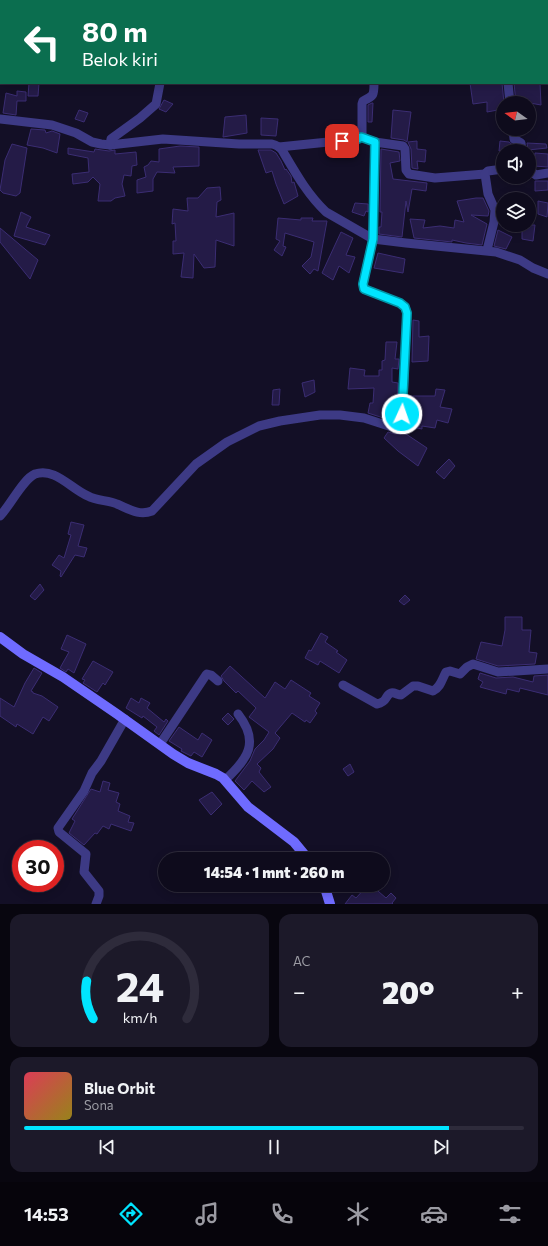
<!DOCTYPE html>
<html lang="id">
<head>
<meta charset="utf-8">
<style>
  :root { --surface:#0e0b1c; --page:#1c1929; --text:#f1f3f6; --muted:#9b9ba3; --line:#2e2b3b; --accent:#00e5ff }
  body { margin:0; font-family:Commissioner,sans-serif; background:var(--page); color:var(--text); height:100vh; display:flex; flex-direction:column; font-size:15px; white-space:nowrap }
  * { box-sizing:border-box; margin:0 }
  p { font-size:13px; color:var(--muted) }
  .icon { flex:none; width:22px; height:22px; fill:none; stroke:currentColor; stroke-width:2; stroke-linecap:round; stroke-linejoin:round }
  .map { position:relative; height:904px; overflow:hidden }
  .sheet { display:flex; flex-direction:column; gap:10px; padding:10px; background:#08060f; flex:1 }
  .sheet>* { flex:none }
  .hud { position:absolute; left:0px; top:0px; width:548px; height:84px; box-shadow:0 2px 10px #0003,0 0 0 1px var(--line); background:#0b6e4f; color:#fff; overflow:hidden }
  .needle { width:26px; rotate:284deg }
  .controls { position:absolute; left:496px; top:96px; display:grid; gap:8px }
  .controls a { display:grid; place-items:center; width:40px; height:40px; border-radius:50%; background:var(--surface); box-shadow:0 2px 10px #0003,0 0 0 1px var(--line); font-size:20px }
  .speed { position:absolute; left:12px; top:840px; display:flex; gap:8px; font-size:20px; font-weight:700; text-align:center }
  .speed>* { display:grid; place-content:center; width:52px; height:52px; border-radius:50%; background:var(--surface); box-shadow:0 2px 10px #0003,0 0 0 1px var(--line); line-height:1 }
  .speed .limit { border:6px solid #d22; background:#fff; color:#111 }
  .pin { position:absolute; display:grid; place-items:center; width:34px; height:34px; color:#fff; margin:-17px; border-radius:8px; box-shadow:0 2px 6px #0006 }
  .me { position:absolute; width:44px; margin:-22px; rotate:3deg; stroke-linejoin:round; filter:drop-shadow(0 0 3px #0008) }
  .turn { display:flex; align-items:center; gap:14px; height:84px; padding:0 16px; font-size:18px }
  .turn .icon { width:52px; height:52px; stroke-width:2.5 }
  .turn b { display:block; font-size:28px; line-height:34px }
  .big { font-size:30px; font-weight:800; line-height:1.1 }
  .sheet .tile { flex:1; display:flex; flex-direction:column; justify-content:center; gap:6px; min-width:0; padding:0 14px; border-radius:12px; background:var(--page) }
  .sheet .dial { align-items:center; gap:0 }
  .dial svg { height:104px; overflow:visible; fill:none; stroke:var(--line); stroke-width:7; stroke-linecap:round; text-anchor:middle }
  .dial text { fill:var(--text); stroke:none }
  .song { display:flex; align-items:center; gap:12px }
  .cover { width:48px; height:48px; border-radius:6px; background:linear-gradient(135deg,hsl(350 70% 55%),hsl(50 70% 35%)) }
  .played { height:4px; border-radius:2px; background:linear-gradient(90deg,var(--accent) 85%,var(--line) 85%) }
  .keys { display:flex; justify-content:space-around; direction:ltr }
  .heat { display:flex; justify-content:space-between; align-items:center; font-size:22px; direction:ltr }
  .sheet .tiles { flex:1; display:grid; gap:10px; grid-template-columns:1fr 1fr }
  .tile:last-child { grid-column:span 2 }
  .trip { position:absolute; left:158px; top:852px; width:232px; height:40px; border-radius:20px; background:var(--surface); box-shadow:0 2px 10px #0003,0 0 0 1px var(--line); font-weight:800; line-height:40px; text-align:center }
  .tabs { display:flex; height:64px; justify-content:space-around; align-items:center; background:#06040b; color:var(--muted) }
  .tabs .icon { width:28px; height:28px }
  .tabs .on { color:var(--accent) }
  .tabs b { font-size:18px; color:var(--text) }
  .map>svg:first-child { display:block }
</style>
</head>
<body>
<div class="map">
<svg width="548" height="904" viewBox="0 0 548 904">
  <rect width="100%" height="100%" fill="#130f26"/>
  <g fill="#241b47" stroke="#3b2d73">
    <polygon points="29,83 39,83 38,96 28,96"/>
    <polygon points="470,83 502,83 504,103 503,103 503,109 487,112 487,102 473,104"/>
    <polygon points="514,83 540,83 541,105 530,103 516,103"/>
    <polygon points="17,91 26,92 26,101 17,101 16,115 3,113 6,93 17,96"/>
    <polygon points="164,100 173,104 166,112 159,109"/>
    <polygon points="372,103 373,103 372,122 368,122 368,105"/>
    <polygon points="79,110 88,113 84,122 75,119"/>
    <polygon points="393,110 411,112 407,142 404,140 391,138"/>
    <polygon points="246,115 247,133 223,137 225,117"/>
    <polygon points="261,118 278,119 276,136 261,135"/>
    <polygon points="31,129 45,130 46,133 52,131 60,134 57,153 43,148 27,145"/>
    <polygon points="417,141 417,149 426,150 425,162 417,161 418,169 412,168 411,149 408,142"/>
    <polygon points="500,141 509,142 515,147 516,151 499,151"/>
    <polygon points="527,143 546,144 547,148 528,150"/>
    <polygon points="12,144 27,148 20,193 16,196 3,193 0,190 5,160"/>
    <polygon points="180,146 199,147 199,166 173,167 175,173 157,172 153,179 153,191 137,193 137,180 146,177 144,167 148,165 151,161 159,162 159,149"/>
    <polygon points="68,148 94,152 95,149 109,151 115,150 115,154 136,152 137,165 132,166 131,176 124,175 122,184 125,196 115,198 111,201 98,201 100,184 93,177 88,182 73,184 72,174 89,172 88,158 68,154"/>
    <polygon points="381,149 399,152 400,161 390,163 393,179 427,183 426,191 412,189 408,212 406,201 402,237 379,234 379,227 381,227 382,212 380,212"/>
    <polygon points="258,150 271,150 276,153 281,161 285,170 286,169 291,176 292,183 294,182 298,196 284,204 276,184 272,171 266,173"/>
    <polygon points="535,153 548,154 548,167 534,166"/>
    <polygon points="535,181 548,181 548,190 535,191"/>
    <polygon points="220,187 221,200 217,202 216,217 234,213 234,246 216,240 215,267 204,268 194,254 193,278 181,277 184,253 173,254 173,241 176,241 175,223 172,224 173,209 188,211 187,198 198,198 207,188"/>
    <polygon points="476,198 483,198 489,211 488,216 471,215 487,224 482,245 466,243 452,240 452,242 414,238 410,219 425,220 423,228 440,226 454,228 455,220 464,222 457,201"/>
    <polygon points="538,201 548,203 547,217 538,214"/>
    <polygon points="355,203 368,204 368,212 366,211 364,216 352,212"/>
    <polygon points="21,212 31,217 26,227 50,235 45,245 14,236"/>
    <polygon points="278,218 301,220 301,218 313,218 312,221 327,221 318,271 314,269 310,274 302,266 311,257 314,242 285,233 283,246 286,247 282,256 274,250 280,241 276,239"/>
    <polygon points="522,225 535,225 533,241 522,239"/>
    <polygon points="0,228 38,260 30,279 0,242"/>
    <polygon points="498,230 512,237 506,249 494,246"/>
    <polygon points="341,232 353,238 346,255 355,257 349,273 339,266 333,280 322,273"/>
    <polygon points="378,253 405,259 403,273 374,268"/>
    <polygon points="413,320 419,321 419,337 429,336 428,361 412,362"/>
    <polygon points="386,342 397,342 395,359 399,359 398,369 392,368 392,382 398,383 396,422 368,413 370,403 373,403 374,388 348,389 350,368 365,370 364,376 379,376 379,370 382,370 382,361 385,360"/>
    <polygon points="314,380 315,392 305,397 302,383"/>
    <polygon points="280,389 279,405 272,405 273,390"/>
    <polygon points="436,389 445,390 440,407 452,409 448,423 437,420 435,428 422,426 422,429 407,426 409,396 435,396"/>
    <polygon points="388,432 395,434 401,434 403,432 427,448 418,466 398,451 384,438"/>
    <polygon points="449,459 455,466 444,479 436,472"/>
    <polygon points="71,522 84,525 78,546 87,548 84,557 75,555 61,577 60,576 61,571 52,565 59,555 64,558 71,535 68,534"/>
    <polygon points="40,584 44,590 35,600 30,596"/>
    <polygon points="405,595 410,600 404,605 399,601"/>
    <polygon points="505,617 522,617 522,630 531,630 529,652 537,653 535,664 498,666 476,659 481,642 502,646 505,630"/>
    <polygon points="321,633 328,637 325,642 338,651 336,652 347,660 339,673 320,661 318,665 305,658 309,650 311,651"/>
    <polygon points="67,635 86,644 74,673 68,669 66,672 60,668 69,652 61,649"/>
    <polygon points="93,661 113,672 105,685 103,683 97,692 83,683 85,680 82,679"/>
    <polygon points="230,666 265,698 275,682 285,689 291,680 311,693 309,696 320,703 315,711 317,713 310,723 306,720 305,722 292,713 275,733 280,738 273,749 257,764 261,768 259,772 271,787 264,792 252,781 244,790 235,781 250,761 255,749 264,740 269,732 249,717 256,708 238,691 236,693 224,681 221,676"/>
    <polygon points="34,668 42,673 31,691 33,692 33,693 42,696 58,707 49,721 43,717 33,734 17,724 16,727 0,716 0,698 14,707 25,683"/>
    <polygon points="480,673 496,678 513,677 533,682 534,676 548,675 548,695 520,688 519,692 507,689 506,694 491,690 480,687 483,682 478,679"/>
    <polygon points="131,698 139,703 141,698 150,703 147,708 164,722 166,719 168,721 159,735 154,731 157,727 143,716 142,718 126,708"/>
    <polygon points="228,713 234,719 228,725 222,719"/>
    <polygon points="179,727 198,740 202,733 212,740 202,757 194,752 191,756 181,751 182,749 169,741"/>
    <polygon points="350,764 354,772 348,776 343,769"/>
    <polygon points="103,781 110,783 108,790 119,793 116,802 120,804 118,811 130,816 128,822 134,823 131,831 111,824 109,829 103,826 97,834 95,833 84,845 69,833 75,821 72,819 91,789 100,792"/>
    <polygon points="212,792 222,804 211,815 199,800"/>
    <polygon points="368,885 371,885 386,898 391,893 396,898 392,903 393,904 345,904 352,895 356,898"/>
  </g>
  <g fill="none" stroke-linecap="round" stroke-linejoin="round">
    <g stroke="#3d3a85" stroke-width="9">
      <polyline points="512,0 512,1"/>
      <polyline points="414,1 414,0"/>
      <polyline points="489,1 492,0"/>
      <polyline points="508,83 510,103"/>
      <path d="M0,119l52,6 24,8 16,9 9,2 9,1 53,-6 76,5h33c4,1 7,2 10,6 13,22 25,44 44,62l47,27 33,4 90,9 24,8 13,8 15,6"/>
      <polyline points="513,129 514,139 521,143 522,151"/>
      <polyline points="361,137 375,142 403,146 405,149 406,170 409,174 435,178 485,174"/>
      <polyline points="110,145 111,139 140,118 156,104 160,83"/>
      <path d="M279,147l79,-8 3,-2 1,-3v-30l1,-3c11,-5 11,-6 11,-18"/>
      <polyline points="529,170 536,175 548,173"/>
      <polyline points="487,250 494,222 495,210 488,194 485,174 488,171 503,169"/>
      <path d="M0,516c10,-10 23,-37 35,-42 20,-7 36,15 53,22 9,5 20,4 29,8 12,5 22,12 35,7l44,-47 31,-22 32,-16 21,-5 40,-6h20l24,3 31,10h4l1,-1 2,-4 5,-110 -2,-6 -5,-4 -36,-14 -1,-5 10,-45 2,-97"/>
      <path d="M343,685l34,19c11,-2 8,-9 14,-11 3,-1 7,2 10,2l12,-9h5l15,5c8,-4 9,-12 13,-19l4,-1 10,3 7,-7 6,-3 25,8 50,-3"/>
      <polyline points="160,744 206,675 207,674 211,675 218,681"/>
      <path d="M225,780c23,-21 35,-38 13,-66"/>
      <polyline points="96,904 99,896 99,891 84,872 86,854 59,832 58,828 84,791 92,773 101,761 125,719"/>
    </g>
    <g stroke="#6f6bff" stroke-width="10">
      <polyline points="0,637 23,654 63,677 117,714 173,754 188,763 216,774 223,778 248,807 294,842 308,859"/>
      <polyline points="322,885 326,891 330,904"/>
    </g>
  </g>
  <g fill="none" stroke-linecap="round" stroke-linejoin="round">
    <defs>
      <polyline id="route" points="342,141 358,139 361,137 375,142 373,239 363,284 364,289 400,303 405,307 407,313 402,414"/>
    </defs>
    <use href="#route" stroke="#0095a6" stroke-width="10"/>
    <use href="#route" stroke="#00e5ff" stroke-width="7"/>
  </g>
</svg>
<div class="controls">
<a><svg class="needle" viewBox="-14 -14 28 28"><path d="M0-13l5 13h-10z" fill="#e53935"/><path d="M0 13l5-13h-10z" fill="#9b9ba3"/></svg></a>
<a><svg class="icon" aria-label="sound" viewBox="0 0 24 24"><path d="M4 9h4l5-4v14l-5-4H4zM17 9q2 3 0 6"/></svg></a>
<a><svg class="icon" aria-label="layers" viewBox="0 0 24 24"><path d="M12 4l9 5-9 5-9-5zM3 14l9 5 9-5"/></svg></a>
</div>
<div class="speed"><div class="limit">30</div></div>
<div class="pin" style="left:342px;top:141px;background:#d93025"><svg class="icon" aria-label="arrive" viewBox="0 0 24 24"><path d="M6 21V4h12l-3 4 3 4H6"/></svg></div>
<svg class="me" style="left:402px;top:414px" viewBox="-20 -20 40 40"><circle r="17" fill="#00e5ff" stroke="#fff" stroke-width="3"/><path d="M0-11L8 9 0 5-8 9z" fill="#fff"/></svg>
<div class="trip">14:54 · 1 mnt · 260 m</div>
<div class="hud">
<div class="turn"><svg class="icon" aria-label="left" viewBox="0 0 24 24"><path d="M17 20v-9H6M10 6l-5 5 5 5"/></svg><div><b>80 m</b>Belok kiri</div></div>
</div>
</div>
<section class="sheet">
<div class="tiles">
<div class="tile dial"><svg viewBox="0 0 100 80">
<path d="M14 69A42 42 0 1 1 86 69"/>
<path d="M14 69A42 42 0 0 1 9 40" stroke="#00e5ff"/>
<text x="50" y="56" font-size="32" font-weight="700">24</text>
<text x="50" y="72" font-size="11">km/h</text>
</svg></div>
<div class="tile"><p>AC</p>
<div class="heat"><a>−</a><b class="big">20°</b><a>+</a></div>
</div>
<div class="tile">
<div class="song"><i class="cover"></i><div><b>Blue Orbit</b><p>Sona</p></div></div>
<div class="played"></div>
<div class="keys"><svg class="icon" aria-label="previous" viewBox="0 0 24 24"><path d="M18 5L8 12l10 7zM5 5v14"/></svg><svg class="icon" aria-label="pause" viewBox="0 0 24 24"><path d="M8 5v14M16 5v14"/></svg><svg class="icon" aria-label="next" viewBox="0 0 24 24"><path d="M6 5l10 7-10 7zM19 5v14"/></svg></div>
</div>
</div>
</section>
<nav class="tabs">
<b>14:53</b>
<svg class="icon on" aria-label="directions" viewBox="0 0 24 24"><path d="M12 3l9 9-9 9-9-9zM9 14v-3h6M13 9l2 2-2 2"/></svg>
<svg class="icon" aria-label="music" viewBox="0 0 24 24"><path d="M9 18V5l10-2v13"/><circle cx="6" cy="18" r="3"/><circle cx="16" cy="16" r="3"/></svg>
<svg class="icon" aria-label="phone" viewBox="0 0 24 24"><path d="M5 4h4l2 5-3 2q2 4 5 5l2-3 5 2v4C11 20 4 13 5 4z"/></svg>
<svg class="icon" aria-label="climate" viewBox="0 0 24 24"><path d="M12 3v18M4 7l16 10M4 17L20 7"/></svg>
<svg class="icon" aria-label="car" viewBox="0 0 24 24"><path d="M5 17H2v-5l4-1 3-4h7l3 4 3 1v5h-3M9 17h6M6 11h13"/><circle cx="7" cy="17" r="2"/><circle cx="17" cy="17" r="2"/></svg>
<svg class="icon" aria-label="filters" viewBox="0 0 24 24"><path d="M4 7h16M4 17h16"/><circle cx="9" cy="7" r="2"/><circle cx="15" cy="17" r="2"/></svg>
</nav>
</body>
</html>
